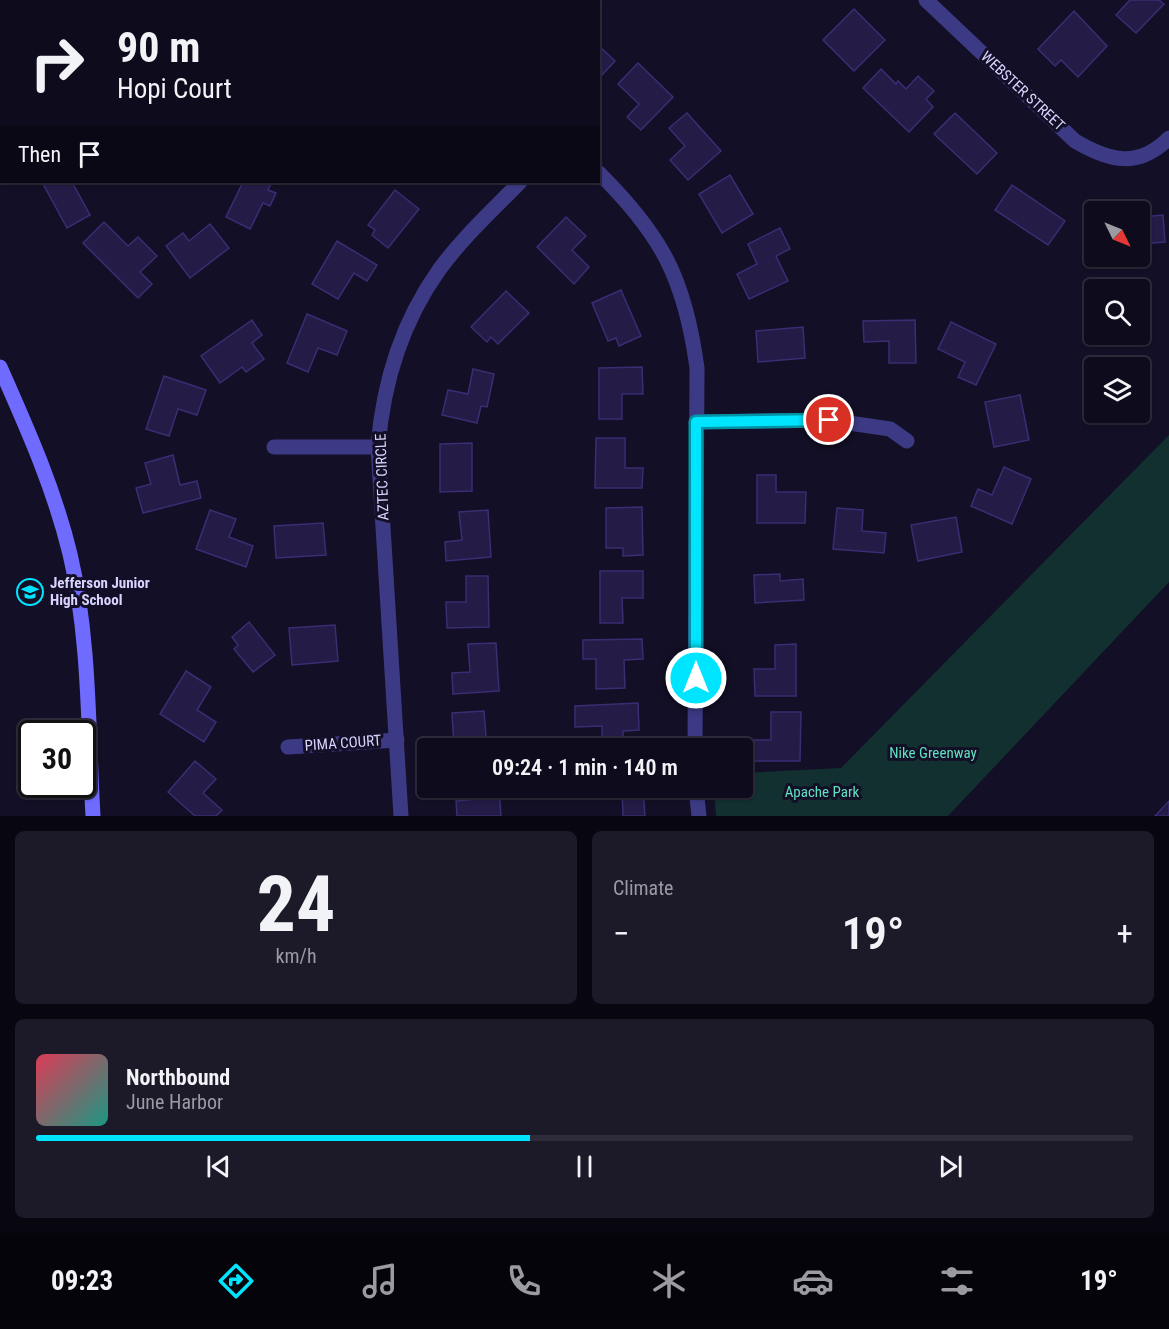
<!DOCTYPE html>
<html lang="en">
<head>
<meta charset="utf-8">
<style>
  :root { --surface:#0e0b1c; --page:#1c1929; --text:#f1f3f6; --muted:#9b9ba3; --line:#2e2b3b; --accent:#00e5ff }
  body { margin:0; font-family:"Roboto Condensed",sans-serif; background:var(--page); color:var(--text); height:100vh; display:flex; flex-direction:column; font-size:22px; white-space:nowrap }
  * { box-sizing:border-box; margin:0 }
  p { font-size:20px; color:var(--muted) }
  .icon { flex:none; width:33px; height:33px; fill:none; stroke:currentColor; stroke-width:2; stroke-linecap:round; stroke-linejoin:round }
  .map { position:relative; height:816px; overflow:hidden }
  .sheet { display:flex; flex-direction:column; gap:15px; padding:15px; background:#08060f; flex:1 }
  .sheet>* { flex:none }
  .guide { position:absolute; left:0px; top:0px; width:600px; height:183px; box-shadow:0 2px 4px #0004,0 0 0 2px var(--line); background:#0e0b1c; color:var(--text); overflow:hidden }
  .needle { width:39px; rotate:133deg }
  .tools { position:absolute; left:1084px; top:201px; display:grid; gap:12px }
  .tools a { display:grid; place-items:center; width:66px; height:66px; border-radius:6px; background:var(--surface); box-shadow:0 2px 4px #0004,0 0 0 2px var(--line); font-size:30px }
  .speed { position:absolute; left:18px; top:720px; display:flex; gap:12px; font-size:30px; font-weight:700; text-align:center }
  .speed>* { display:grid; place-content:center; width:78px; height:78px; border-radius:50%; background:var(--surface); box-shadow:0 2px 4px #0004,0 0 0 2px var(--line); line-height:1 }
  .speed .limit { border:3px solid #111; border-radius:9px; background:#fff; color:#111 }
  .pin { position:absolute; display:grid; place-items:center; width:51px; height:51px; color:#fff; margin:-26px; border:3px solid #fff; border-radius:50%; box-shadow:0 2px 6px #0007 }
  .me { position:absolute; width:66px; margin:-33px; rotate:0deg; stroke-linejoin:round; filter:drop-shadow(0 0 4px #0008) }
  .turn { display:flex; align-items:center; gap:21px; height:126px; padding:0 18px; font-size:27px }
  .turn .icon { width:78px; height:78px; stroke-width:2.5 }
  .turn b { display:block; font-size:42px; line-height:51px }
  .then { display:flex; align-items:center; height:57px; padding:0 18px; background:#0003; gap:12px; font-size:22px }
  .big { font-size:45px; font-weight:600; line-height:1.1 }
  .sheet .widget { flex:1; display:flex; flex-direction:column; justify-content:center; gap:9px; min-width:0; padding:0 21px; border-radius:9px; background:var(--page) }
  .sheet .dial { align-items:center; gap:0 }
  .dial b { font-size:78px; line-height:1 }
  .song { display:flex; align-items:center; gap:18px }
  .cover { width:72px; height:72px; border-radius:9px; background:linear-gradient(135deg,hsl(350 70% 55%),hsl(170 70% 35%)) }
  .played { height:6px; border-radius:3px; background:linear-gradient(90deg,var(--accent) 45%,var(--line) 45%) }
  .keys { display:flex; justify-content:space-around; direction:ltr }
  .heat { display:flex; justify-content:space-between; align-items:center; font-size:33px; direction:ltr }
  .sheet .tiles { flex:1; display:grid; gap:15px; grid-template-columns:1fr 1fr }
  .widget:last-child { grid-column:span 2 }
  .trip { position:absolute; left:417px; top:738px; width:336px; height:60px; border-radius:6px; background:var(--surface); box-shadow:0 2px 4px #0004,0 0 0 2px var(--line); font-weight:600; line-height:60px; text-align:center }
  .dock { display:flex; height:96px; justify-content:space-around; align-items:center; background:#06040b; color:var(--muted) }
  .dock .icon { width:42px; height:42px }
  .dock .current { color:var(--accent) }
  .dock b { font-size:27px; color:var(--text) }
  .map>svg:first-child { display:block }
</style>
</head>
<body>
<div class="map">
<svg width="1169" height="816" viewBox="0 0 1169 816">
  <rect width="100%" height="100%" fill="#130f26"/>
  <polygon fill="#12302f" points="1169,435 1169,582 948,816 716,816 714,788 742,788 743,773 841,768"/>
  <g fill="#241b47" stroke="#3b2d73" stroke-width="1.5">
    <polygon points="1130,0 1159,0 1164,4 1136,33 1116,15"/>
    <polygon points="854,9 885,40 854,71 823,40"/>
    <polygon points="1074,11 1107,46 1078,77 1061,60 1055,66 1038,49"/>
    <polygon points="598,45 615,61 598,79"/>
    <polygon points="638,63 673,97 641,130 627,117 639,104 618,84"/>
    <polygon points="881,69 896,84 898,81 906,89 918,76 934,91 926,99 933,107 909,132 863,88"/>
    <polygon points="687,113 721,151 688,180 670,160 685,146 669,128"/>
    <polygon points="955,113 997,153 977,174 934,134"/>
    <polygon points="730,175 753,214 722,233 699,194"/>
    <polygon points="42,182 72,182 90,215 67,228"/>
    <polygon points="243,182 272,182 268,190 276,193 270,206 263,203 250,229 226,217"/>
    <polygon points="1012,185 1065,221 1048,245 995,210"/>
    <polygon points="395,190 419,209 388,248 372,235 375,230 368,225"/>
    <polygon points="1163,215 1165,242 1140,244 1140,217"/>
    <polygon points="566,217 586,236 572,250 589,267 574,284 537,247"/>
    <polygon points="104,222 128,246 138,237 157,256 140,272 152,284 138,298 83,243"/>
    <polygon points="210,224 229,248 190,278 166,246 183,233 189,241"/>
    <polygon points="780,228 790,249 776,256 788,281 749,299 737,274 757,264 748,244"/>
    <polygon points="337,241 377,265 367,281 354,273 338,299 312,284"/>
    <polygon points="621,290 641,336 619,346 616,338 608,341 592,303"/>
    <polygon points="506,291 529,313 498,344 491,337 487,342 471,327"/>
    <polygon points="307,314 347,331 337,355 318,348 308,372 287,363"/>
    <polygon points="252,320 262,335 252,343 264,359 246,372 242,367 220,383 201,356"/>
    <polygon points="915,320 916,363 889,363 889,341 864,342 863,321"/>
    <polygon points="951,322 996,344 976,385 958,377 965,362 938,349"/>
    <polygon points="803,327 805,358 758,362 756,331"/>
    <polygon points="642,367 643,394 622,394 622,419 599,419 599,368"/>
    <polygon points="473,369 494,374 487,407 481,406 477,423 442,415 448,390 468,394"/>
    <polygon points="164,376 206,390 197,415 178,409 169,436 146,429"/>
    <polygon points="1020,395 1029,440 994,447 985,402"/>
    <polygon points="596,438 625,438 625,468 643,468 642,488 595,488"/>
    <polygon points="472,443 472,491 440,492 440,444"/>
    <polygon points="173,455 180,485 197,481 201,498 143,513 136,488 151,484 145,463"/>
    <polygon points="1004,467 1031,479 1012,524 971,506 978,489 992,495"/>
    <polygon points="757,475 776,475 776,492 806,492 805,523 757,523"/>
    <polygon points="642,507 643,555 623,556 623,548 606,548 606,508"/>
    <polygon points="837,508 863,510 862,531 886,533 884,553 833,549"/>
    <polygon points="210,510 236,519 229,537 253,546 246,567 196,549"/>
    <polygon points="488,510 491,557 446,561 445,542 462,540 459,512"/>
    <polygon points="956,517 962,552 918,561 911,525"/>
    <polygon points="323,523 326,555 276,558 274,526"/>
    <polygon points="600,571 643,571 643,598 622,598 623,623 600,623"/>
    <polygon points="780,574 780,581 803,579 804,600 755,603 754,575"/>
    <polygon points="466,576 488,576 489,627 447,628 446,602 466,602"/>
    <polygon points="249,622 275,655 253,672 234,649 238,645 232,637"/>
    <polygon points="335,625 338,661 292,665 289,628"/>
    <polygon points="642,639 643,659 624,660 625,688 596,689 596,659 583,659 583,640"/>
    <polygon points="496,643 499,691 453,694 452,673 470,672 468,644"/>
    <polygon points="796,644 796,696 755,696 754,669 775,669 775,645"/>
    <polygon points="186,671 211,687 197,710 216,722 204,742 160,714"/>
    <polygon points="638,703 639,730 623,731 623,739 602,740 602,726 575,727 575,706"/>
    <polygon points="484,711 487,748 454,748 452,713"/>
    <polygon points="771,712 801,712 800,761 754,761 754,740 771,740"/>
    <polygon points="195,761 216,779 203,793 222,810 216,816 195,816 168,792"/>
    <polygon points="477,788 499,788 501,816 457,816 456,801 477,799"/>
    <polygon points="622,788 643,788 645,816 623,816"/>
    <polygon points="1169,801 1169,816 1155,816"/>
  </g>
  <g fill="none" stroke-linecap="round" stroke-linejoin="round">
    <g stroke="#3d3a85" stroke-width="15">
      <polyline points="28,0 29,2"/>
      <polyline points="426,0 428,2"/>
      <path d="M926,0l149,141c34,20 63,28 94,-3"/>
      <path d="M598,172c64,63 87,107 99,196l-2,380"/>
      <polyline points="696,422 829,420 890,429 907,441"/>
      <polyline points="274,447 378,447"/>
      <polyline points="288,747 397,740"/>
      <polyline points="696,788 699,816"/>
      <path d="M401,816l-23,-369c5,-63 24,-125 61,-177 23,-32 54,-60 81,-88"/>
    </g>
    <path stroke="#6f6bff" stroke-width="15" d="M0,367c27,61 54,121 70,187 20,85 18,175 23,262"/>
  </g>
  <g fill="none" stroke-linecap="round" stroke-linejoin="round">
    <defs>
      <polyline id="route" points="696,678 696,422 829,420"/>
    </defs>
    <use href="#route" stroke="#0095a6" stroke-width="15"/>
    <use href="#route" stroke="#00e5ff" stroke-width="10"/>
  </g>
  <defs>
    <symbol id="school-ring" viewBox="-11 -11 22 22"><circle r="9.5" fill="#130f26" stroke="#00e5ff" stroke-width="1.5"/><path d="M0-5L7-2L0 1L-7-2ZM-4 1L0 2.5L4 1V4Q0 6-4 4Z" fill="#00e5ff"/></symbol>
  </defs>
  <g fill-rule="evenodd">
    <use href="#school-ring" x="15" y="577" width="30" height="30"/>
  </g>
  <g text-anchor="middle" dominant-baseline="central" stroke-width="6" stroke-linejoin="round" paint-order="stroke">
    <g font-size="15" fill="#d9d4ff" stroke="#130f26">
      <text transform="translate(1023 91) rotate(43)">WEBSTER STREET</text>
      <text transform="translate(382 477) rotate(-92)">AZTEC CIRCLE</text>
      <text transform="translate(343 743) rotate(-4)">PIMA COURT</text>
    </g>
    <g font-size="15" font-weight="bold" fill="#d9d4ff" stroke="#130f26" text-anchor="start">
      <text x="50" y="583">Jefferson Junior<tspan x="50" dy="17">High School</tspan></text>
    </g>
    <g font-size="15" fill="#5fe0c0" stroke="#130f26">
      <text x="933" y="753">Nike Greenway</text>
      <text x="822" y="792">Apache Park</text>
    </g>
  </g>
</svg>
<div class="tools">
<a><svg class="needle" viewBox="-14 -14 28 28"><path d="M0-13l5 13h-10z" fill="#e53935"/><path d="M0 13l5-13h-10z" fill="#9b9ba3"/></svg></a>
<a><svg class="icon" aria-label="search" viewBox="0 0 24 24"><circle cx="10" cy="10" r="6"/><path d="M15 15l6 6"/></svg></a>
<a><svg class="icon" aria-label="layers" viewBox="0 0 24 24"><path d="M12 4l9 5-9 5-9-5zM3 14l9 5 9-5"/></svg></a>
</div>
<div class="speed"><div class="limit">30</div></div>
<div class="pin" style="left:829px;top:420px;background:#d93025"><svg class="icon" aria-label="arrive" viewBox="0 0 24 24"><path d="M6 21V4h12l-3 4 3 4H6"/></svg></div>
<svg class="me" style="left:696px;top:678px" viewBox="-20 -20 40 40"><circle r="17" fill="#00e5ff" stroke="#fff" stroke-width="3"/><path d="M0-11L8 9 0 5-8 9z" fill="#fff"/></svg>
<div class="trip">09:24 · 1 min · 140 m</div>
<div class="guide">
<div class="turn"><svg class="icon" aria-label="right" viewBox="0 0 24 24"><path d="M7 20v-9h11M14 6l5 5-5 5"/></svg><div><b>90 m</b>Hopi Court</div></div>
<div class="then">Then<svg class="icon" aria-label="arrive" viewBox="0 0 24 24"><path d="M6 21V4h12l-3 4 3 4H6"/></svg></div>
</div>
</div>
<section class="sheet">
<div class="tiles">
<div class="widget dial"><b>24</b><p>km/h</p></div>
<div class="widget"><p>Climate</p>
<div class="heat"><a>−</a><b class="big">19°</b><a>+</a></div>
</div>
<div class="widget">
<div class="song"><i class="cover"></i><div><b>Northbound</b><p>June Harbor</p></div></div>
<div class="played"></div>
<div class="keys"><svg class="icon" aria-label="previous" viewBox="0 0 24 24"><path d="M18 5L8 12l10 7zM5 5v14"/></svg><svg class="icon" aria-label="pause" viewBox="0 0 24 24"><path d="M8 5v14M16 5v14"/></svg><svg class="icon" aria-label="next" viewBox="0 0 24 24"><path d="M6 5l10 7-10 7zM19 5v14"/></svg></div>
</div>
</div>
</section>
<nav class="dock">
<b>09:23</b>
<svg class="icon current" aria-label="directions" viewBox="0 0 24 24"><path d="M12 3l9 9-9 9-9-9zM9 14v-3h6M13 9l2 2-2 2"/></svg>
<svg class="icon" aria-label="music" viewBox="0 0 24 24"><path d="M9 18V5l10-2v13"/><circle cx="6" cy="18" r="3"/><circle cx="16" cy="16" r="3"/></svg>
<svg class="icon" aria-label="phone" viewBox="0 0 24 24"><path d="M5 4h4l2 5-3 2q2 4 5 5l2-3 5 2v4C11 20 4 13 5 4z"/></svg>
<svg class="icon" aria-label="climate" viewBox="0 0 24 24"><path d="M12 3v18M4 7l16 10M4 17L20 7"/></svg>
<svg class="icon" aria-label="car" viewBox="0 0 24 24"><path d="M5 17H2v-5l4-1 3-4h7l3 4 3 1v5h-3M9 17h6M6 11h13"/><circle cx="7" cy="17" r="2"/><circle cx="17" cy="17" r="2"/></svg>
<svg class="icon" aria-label="filters" viewBox="0 0 24 24"><path d="M4 7h16M4 17h16"/><circle cx="9" cy="7" r="2"/><circle cx="15" cy="17" r="2"/></svg>
<b>19°</b>
</nav>
</body>
</html>
